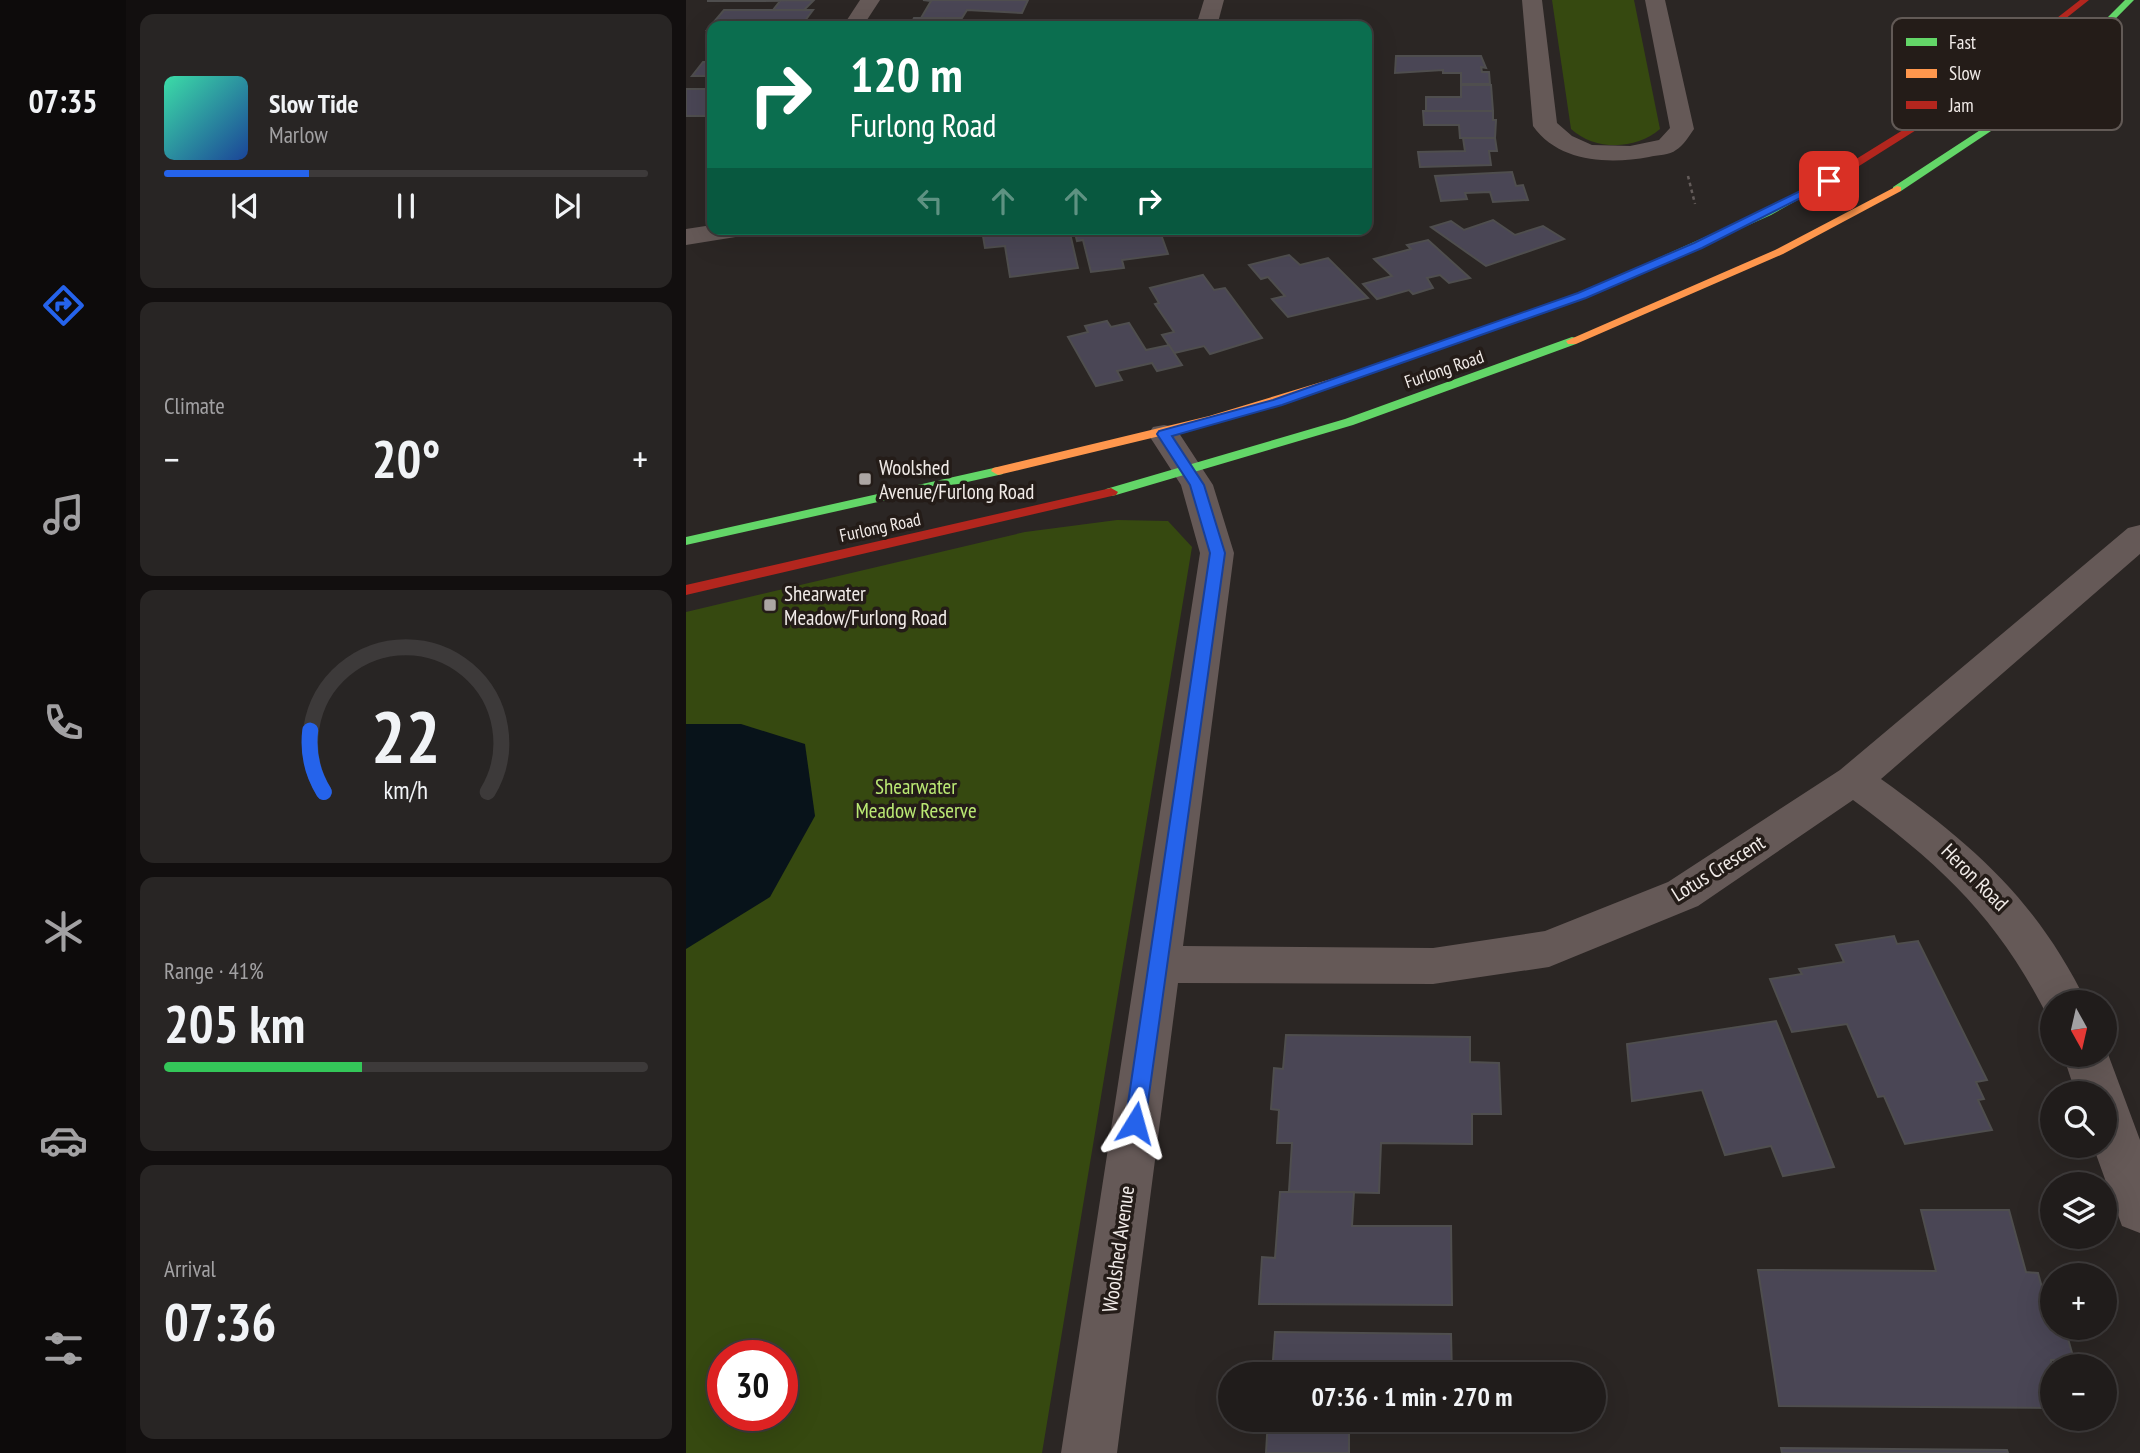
<!DOCTYPE html>
<html lang="en">
<head>
<meta charset="utf-8">
<style>
  :root { --surface:#201c1b; --page:#282524; --text:#f1f3f6; --muted:#a2a1a3; --line:#3d3a3a; --accent:#2563eb }
  body { margin:0; font-family:"PT Sans Narrow",sans-serif; background:var(--page); color:var(--text); height:100vh; display:flex; flex-direction:column; font-size:26px; white-space:nowrap }
  * { box-sizing:border-box; margin:0 }
  p { font-size:23px; color:var(--muted) }
  .icon { flex:none; width:38px; height:38px; fill:none; stroke:currentColor; stroke-width:2; stroke-linecap:round; stroke-linejoin:round }
  .map { position:relative; flex:1; overflow:hidden }
  .side { display:flex; flex-direction:column; gap:14px; padding:14px; background:#120f0f; width:560px }
  .side>* { flex:none }
  .top-card { position:absolute; left:21px; top:21px; width:665px; height:214px; border-radius:14px; box-shadow:0 7px 28px #0002,0 0 0 2px var(--line); background:#0b6e4f; color:#fff; overflow:hidden }
  .needle { width:46px; rotate:172deg }
  .buttons { position:absolute; left:1354px; top:990px; display:grid; gap:14px }
  .buttons a { display:grid; place-items:center; width:77px; height:77px; border-radius:50%; background:var(--surface); box-shadow:0 7px 28px #0002,0 0 0 2px var(--line); font-size:35px }
  .speed { position:absolute; left:21px; top:1340px; display:flex; gap:14px; font-size:35px; font-weight:700; text-align:center }
  .speed>* { display:grid; place-content:center; width:91px; height:91px; border-radius:50%; background:var(--surface); box-shadow:0 7px 28px #0002,0 0 0 2px var(--line); line-height:1 }
  .speed .limit { border:10px solid #d22; background:#fff; color:#111 }
  .pin { position:absolute; display:grid; place-items:center; width:60px; height:60px; color:#fff; margin:-30px; border-radius:14px; box-shadow:0 4px 10px #0006 }
  .me { position:absolute; width:77px; margin:-38px; rotate:8deg; stroke-linejoin:round; filter:drop-shadow(0 0 5px #0008) }
  .turn { display:flex; align-items:center; gap:24px; height:147px; padding:0 28px; font-size:32px }
  .turn .icon { width:91px; height:91px; stroke-width:2.5 }
  .turn b { display:block; font-size:49px; line-height:60px }
  .lanes { display:flex; align-items:center; height:66px; padding:0 28px; background:#0003; justify-content:center; gap:35px; direction:ltr }
  .lanes .off { opacity:.35 }
  .big { font-size:52px; font-weight:700; line-height:1.1 }
  .side .widget { flex:1; display:flex; flex-direction:column; justify-content:center; gap:10px; min-width:0; padding:0 24px; border-radius:14px; background:var(--page) }
  .side .dial { align-items:center; gap:0 }
  .dial svg { height:182px; overflow:visible; fill:none; stroke:var(--line); stroke-width:7; stroke-linecap:round; text-anchor:middle }
  .dial text { fill:var(--text); stroke:none }
  .song { display:flex; align-items:center; gap:21px }
  .cover { width:84px; height:84px; border-radius:10px; background:linear-gradient(135deg,hsl(160 70% 55%),hsl(220 70% 35%)) }
  .played { height:7px; border-radius:4px; background:linear-gradient(90deg,var(--accent) 30%,var(--line) 30%) }
  .keys { display:flex; justify-content:space-around; direction:ltr }
  .heat { display:flex; justify-content:space-between; align-items:center; font-size:38px; direction:ltr }
  .charge { height:10px; border-radius:5px; background:linear-gradient(90deg,#34c759 41%,var(--line) 0) }
  .trip { position:absolute; left:532px; top:1362px; width:388px; height:70px; border-radius:35px; background:var(--surface); box-shadow:0 7px 28px #0002,0 0 0 2px var(--line); font-weight:700; line-height:70px; text-align:center }
  main { display:flex; flex:1; min-height:0 }
  .tab-bar { display:flex; flex-direction:column; width:126px; justify-content:space-around; align-items:center; background:#0d0b0b; color:var(--muted) }
  .tab-bar .icon { width:49px; height:49px }
  .tab-bar .on { color:var(--accent) }
  .tab-bar b { font-size:32px; color:var(--text) }
  .map>svg:first-child { display:block }
</style>
</head>
<body>
<main>
<nav class="tab-bar">
<b>07:35</b>
<svg class="icon on" aria-label="directions" viewBox="0 0 24 24"><path d="M12 3l9 9-9 9-9-9zM9 14v-3h6M13 9l2 2-2 2"/></svg>
<svg class="icon" aria-label="music" viewBox="0 0 24 24"><path d="M9 18V5l10-2v13"/><circle cx="6" cy="18" r="3"/><circle cx="16" cy="16" r="3"/></svg>
<svg class="icon" aria-label="phone" viewBox="0 0 24 24"><path d="M5 4h4l2 5-3 2q2 4 5 5l2-3 5 2v4C11 20 4 13 5 4z"/></svg>
<svg class="icon" aria-label="climate" viewBox="0 0 24 24"><path d="M12 3v18M4 7l16 10M4 17L20 7"/></svg>
<svg class="icon" aria-label="car" viewBox="0 0 24 24"><path d="M5 17H2v-5l4-1 3-4h7l3 4 3 1v5h-3M9 17h6M6 11h13"/><circle cx="7" cy="17" r="2"/><circle cx="17" cy="17" r="2"/></svg>
<svg class="icon" aria-label="filters" viewBox="0 0 24 24"><path d="M4 7h16M4 17h16"/><circle cx="9" cy="7" r="2"/><circle cx="15" cy="17" r="2"/></svg>
</nav>
<section class="side">
<div class="widget">
<div class="song"><i class="cover"></i><div><b>Slow Tide</b><p>Marlow</p></div></div>
<div class="played"></div>
<div class="keys"><svg class="icon" aria-label="previous" viewBox="0 0 24 24"><path d="M18 5L8 12l10 7zM5 5v14"/></svg><svg class="icon" aria-label="pause" viewBox="0 0 24 24"><path d="M8 5v14M16 5v14"/></svg><svg class="icon" aria-label="next" viewBox="0 0 24 24"><path d="M6 5l10 7-10 7zM19 5v14"/></svg></div>
</div>
<div class="widget"><p>Climate</p>
<div class="heat"><a>−</a><b class="big">20°</b><a>+</a></div>
</div>
<div class="widget dial"><svg viewBox="0 0 100 80">
<path d="M14 69A42 42 0 1 1 86 69"/>
<path d="M14 69A42 42 0 0 1 8 42" stroke="#2563eb"/>
<text x="50" y="56" font-size="32" font-weight="700">22</text>
<text x="50" y="72" font-size="11">km/h</text>
</svg></div>
<div class="widget"><p>Range · 41%</p><b class="big">205 km</b><div class="charge"></div></div>
<div class="widget"><p>Arrival</p><b class="big">07:36</b></div>
</section>
<div class="map">
<svg width="1454" height="1453" viewBox="0 0 1454 1453">
  <rect width="100%" height="100%" fill="#2b2624"/>
  <g fill="#364910" fill-rule="evenodd">
    <path d="M866,0h82l26,129c-24,21 -65,22 -89,0z"/>
    <path d="M431,520l51,1 24,26 -150,906h-356v-841l339,-80zM37,1356h59v60h-59z"/>
  </g>
  <polygon fill="#08131a" points="0,724 55,724 119,744 129,816 84,897 0,949"/>
  <g fill="#4a4655" stroke="#4f4e4e" stroke-width="2">
    <polygon points="128,0 118,10 87,10 94,1 21,1"/>
    <polygon points="237,0 342,0 336,13 281,10 276,18 235,18 245,1"/>
    <polygon points="38,10 127,10 115,26 26,26 26,30 21,30"/>
    <polygon points="228,18 258,18 257,21 311,21 309,26 224,26"/>
    <polygon points="710,56 795,56 800,68 795,67 796,72 803,72 804,84 775,84 775,73 757,73 757,70 709,73"/>
    <polygon points="17,62 26,62 26,76 6,76"/>
    <polygon points="775,85 805,85 807,111 740,111 740,97 775,97"/>
    <rect x="0" y="89" width="26" height="27"/>
    <polygon points="737,111 807,111 807,120 810,120 809,138 774,138 773,125 738,125"/>
    <polygon points="777,138 809,138 811,151 803,151 805,165 734,167 732,152 779,151"/>
    <polygon points="826,172 830,186 837,185 842,200 807,202 804,192 779,193 781,199 755,201 749,176"/>
    <polygon points="807,220 829,235 857,226 878,239 800,266 745,227 765,221 778,230"/>
    <polygon points="383,229 392,268 324,277 319,246 299,248 296,230"/>
    <polygon points="388,229 473,229 482,254 436,260 438,268 405,272 397,240 391,241"/>
    <polygon points="742,240 784,278 763,283 754,275 741,278 747,288 727,294 723,290 691,299 677,284 706,276 688,259 725,249 721,245"/>
    <polygon points="603,255 614,265 642,258 682,298 602,317 586,299 599,296 582,277 575,279 563,265"/>
    <polygon points="517,275 528,290 539,288 576,338 524,354 518,346 488,353 476,335 488,332 469,304 473,303 464,288"/>
    <polygon points="421,321 425,327 443,323 460,350 483,345 496,365 471,371 466,363 431,371 436,380 410,386 382,337 402,332 399,326"/>
    <polygon points="1208,936 1211,944 1232,941 1301,1080 1290,1082 1298,1099 1292,1100 1306,1130 1219,1144 1198,1096 1192,1097 1161,1024 1106,1032 1084,979 1116,974 1113,969 1158,962 1150,945"/>
    <polygon points="1090,1021 1148,1167 1097,1176 1085,1146 1039,1155 1016,1090 946,1101 941,1044"/>
    <polygon points="600,1035 784,1037 784,1062 813,1063 815,1114 786,1114 786,1144 695,1143 693,1193 603,1191 606,1143 591,1143 593,1110 585,1109 588,1068 597,1069"/>
    <polygon points="594,1192 668,1192 666,1226 765,1226 766,1305 573,1304 576,1257 589,1258"/>
    <polygon points="1235,1210 1323,1210 1340,1272 1352,1273 1367,1328 1379,1328 1388,1360 1365,1360 1367,1408 1093,1406 1072,1270 1250,1271"/>
    <polygon points="589,1332 765,1334 766,1374 586,1374"/>
    <polygon points="582,1419 766,1419 766,1428 663,1427 663,1453 580,1453"/>
    <polygon points="1095,1448 1321,1450 1322,1453 1096,1453"/>
  </g>
  <g fill="none" stroke-linecap="round" stroke-linejoin="round">
    <polyline stroke="#645c5a" stroke-width="2.5" stroke-dasharray="3.5 3.5" stroke-linecap="butt" points="1002,176 1009,204"/>
    <g fill="#655957" fill-rule="evenodd">
      <polygon points="174,0 194,0 177,26 157,26"/>
      <polygon points="518,0 538,0 531,26 510,26"/>
      <path d="M836,0h20l15,123 15,13 20,9 38,1 29,-6 11,-12 -25,-128h20l29,129c-5,7 -11,17 -18,21 -6,5 -19,5 -27,7 -39,7 -90,6 -116,-31z"/>
      <polygon points="26,225 26,229 66,229 62,235 0,245 0,229"/>
      <path d="M478,425l11,2 38,58 21,68 -51,393 250,2 112,-17 123,-49 172,-112 288,-242 12,-3v29l-259,225c92,66 155,120 206,224h-34v15l-5,-1c-51,-100 -106,-151 -195,-217l-155,106 -149,61 -116,17 -255,-1 -61,470h-56l139,-900 -19,-68 -33,-51 5,-7z"/>
      <polygon points="1419,1046 1454,1140 1454,1233 1436,1226 1407,1146 1419,1146 1419,1094 1390,1094 1377,1055 1419,1055"/>
    </g>
    <g fill="#63d668" fill-rule="evenodd">
      <polygon points="1439,0 1448,0 1357,92 1308,129 1215,191 1207,191 1207,187 1302,125 1351,88"/>
      <polygon points="1154,169 1163,171 1085,215 900,298 659,383 655,384 649,380 892,294 1077,211"/>
      <polygon points="886,337 890,338 890,344 667,425 430,495 425,496 418,492 420,489 659,419"/>
      <polygon points="312,467 317,468 317,474 0,545 0,537"/>
    </g>
    <g fill="#ff974d" fill-rule="evenodd">
      <polygon points="1211,186 1215,187 1215,191 1097,254 890,344 882,344 880,341 1089,250"/>
      <polygon points="655,376 659,377 659,383 532,422 312,475 305,471 307,468 523,416"/>
    </g>
    <g fill="#b3261e" fill-rule="evenodd">
      <polygon points="1394,0 1403,0 1273,103 1162,173 1154,173 1154,169 1267,99"/>
      <polygon points="425,488 432,492 430,495 0,595 0,585"/>
    </g>
  </g>
  <polygon fill="#2563eb" stroke="#184099" stroke-width="2" points="1139,179 1148,181 1016,248 900,298 596,405 486,436 518,485 539,553 459,1123 456,1130 449,1132 442,1130 439,1123 524,553 504,485 471,434 473,431 587,400 892,293 1008,243"/>
  <g fill="#aca6a3" stroke="#241c18" stroke-width="2.5">
    <rect x="172" y="472" width="14" height="14" rx="3.5"/>
    <rect x="77" y="598" width="14" height="14" rx="3.5"/>
  </g>
  <g text-anchor="middle" dominant-baseline="central" stroke-width="7" stroke-linejoin="round" paint-order="stroke">
    <g font-size="18" fill="#f1ebe8" stroke="#241c18">
      <text transform="translate(758 369) rotate(-19)">Furlong Road</text>
      <text transform="translate(194 527) rotate(-12)">Furlong Road</text>
    </g>
    <g font-size="21" fill="#f1ebe8" stroke="#241c18" text-anchor="start">
      <text x="193" y="467">Woolshed<tspan x="193" dy="24">Avenue/Furlong Road</tspan></text>
      <text x="98" y="593">Shearwater<tspan x="98" dy="24">Meadow/Furlong Road</tspan></text>
    </g>
    <g font-size="21" fill="#bbe974" stroke="#241c18">
      <text x="230" y="786">Shearwater<tspan x="230" dy="24">Meadow Reserve</tspan></text>
    </g>
    <g font-size="21" fill="#f1ebe8" stroke="#241c18">
      <text transform="translate(1032 868) rotate(-32)">Lotus Crescent</text>
      <text transform="translate(1289 877) rotate(45)">Heron Road</text>
      <text transform="translate(432 1249) rotate(-82)">Woolshed Avenue</text>
    </g>
  </g>
  <rect x="1206" y="18" width="230" height="112" rx="10" fill="#241c18" stroke="#625a56" stroke-width="2"/>
  <rect x="1220" y="38" width="31" height="8" fill="#63d668"/>
  <rect x="1220" y="69" width="31" height="9" fill="#ff974d"/>
  <rect x="1220" y="101" width="31" height="8" fill="#b3261e"/>
  <g font-size="19" fill="#f1ebe8">
    <text x="1263" y="49">Fast</text>
    <text x="1263" y="80">Slow</text>
    <text x="1263" y="112">Jam</text>
  </g>
</svg>
<div class="buttons">
<a><svg class="needle" viewBox="-14 -14 28 28"><path d="M0-13l5 13h-10z" fill="#e53935"/><path d="M0 13l5-13h-10z" fill="#a2a1a3"/></svg></a>
<a><svg class="icon" aria-label="search" viewBox="0 0 24 24"><circle cx="10" cy="10" r="6"/><path d="M15 15l6 6"/></svg></a>
<a><svg class="icon" aria-label="layers" viewBox="0 0 24 24"><path d="M12 4l9 5-9 5-9-5zM3 14l9 5 9-5"/></svg></a>
<a>+</a>
<a>−</a>
</div>
<div class="speed"><div class="limit">30</div></div>
<div class="pin" style="left:1143px;top:181px;background:#d93025"><svg class="icon" aria-label="arrive" viewBox="0 0 24 24"><path d="M6 21V4h12l-3 4 3 4H6"/></svg></div>
<svg class="me" style="left:449px;top:1123px" viewBox="-20 -20 40 40"><path d="M0-17L14 15 0 8-14 15z" fill="#2563eb" stroke="#fff" stroke-width="4"/></svg>
<div class="trip">07:36 · 1 min · 270 m</div>
<div class="top-card">
<div class="turn"><svg class="icon" aria-label="right" viewBox="0 0 24 24"><path d="M7 20v-9h11M14 6l5 5-5 5"/></svg><div><b>120 m</b>Furlong Road</div></div>
<div class="lanes"><svg class="icon off" aria-label="left" viewBox="0 0 24 24"><path d="M17 20v-9H6M10 6l-5 5 5 5"/></svg><svg class="icon off" aria-label="ahead" viewBox="0 0 24 24"><path d="M12 20V5M6 11l6-6 6 6"/></svg><svg class="icon off" aria-label="ahead" viewBox="0 0 24 24"><path d="M12 20V5M6 11l6-6 6 6"/></svg><svg class="icon" aria-label="right" viewBox="0 0 24 24"><path d="M7 20v-9h11M14 6l5 5-5 5"/></svg></div>
</div>
</div>
</main>
</body>
</html>
